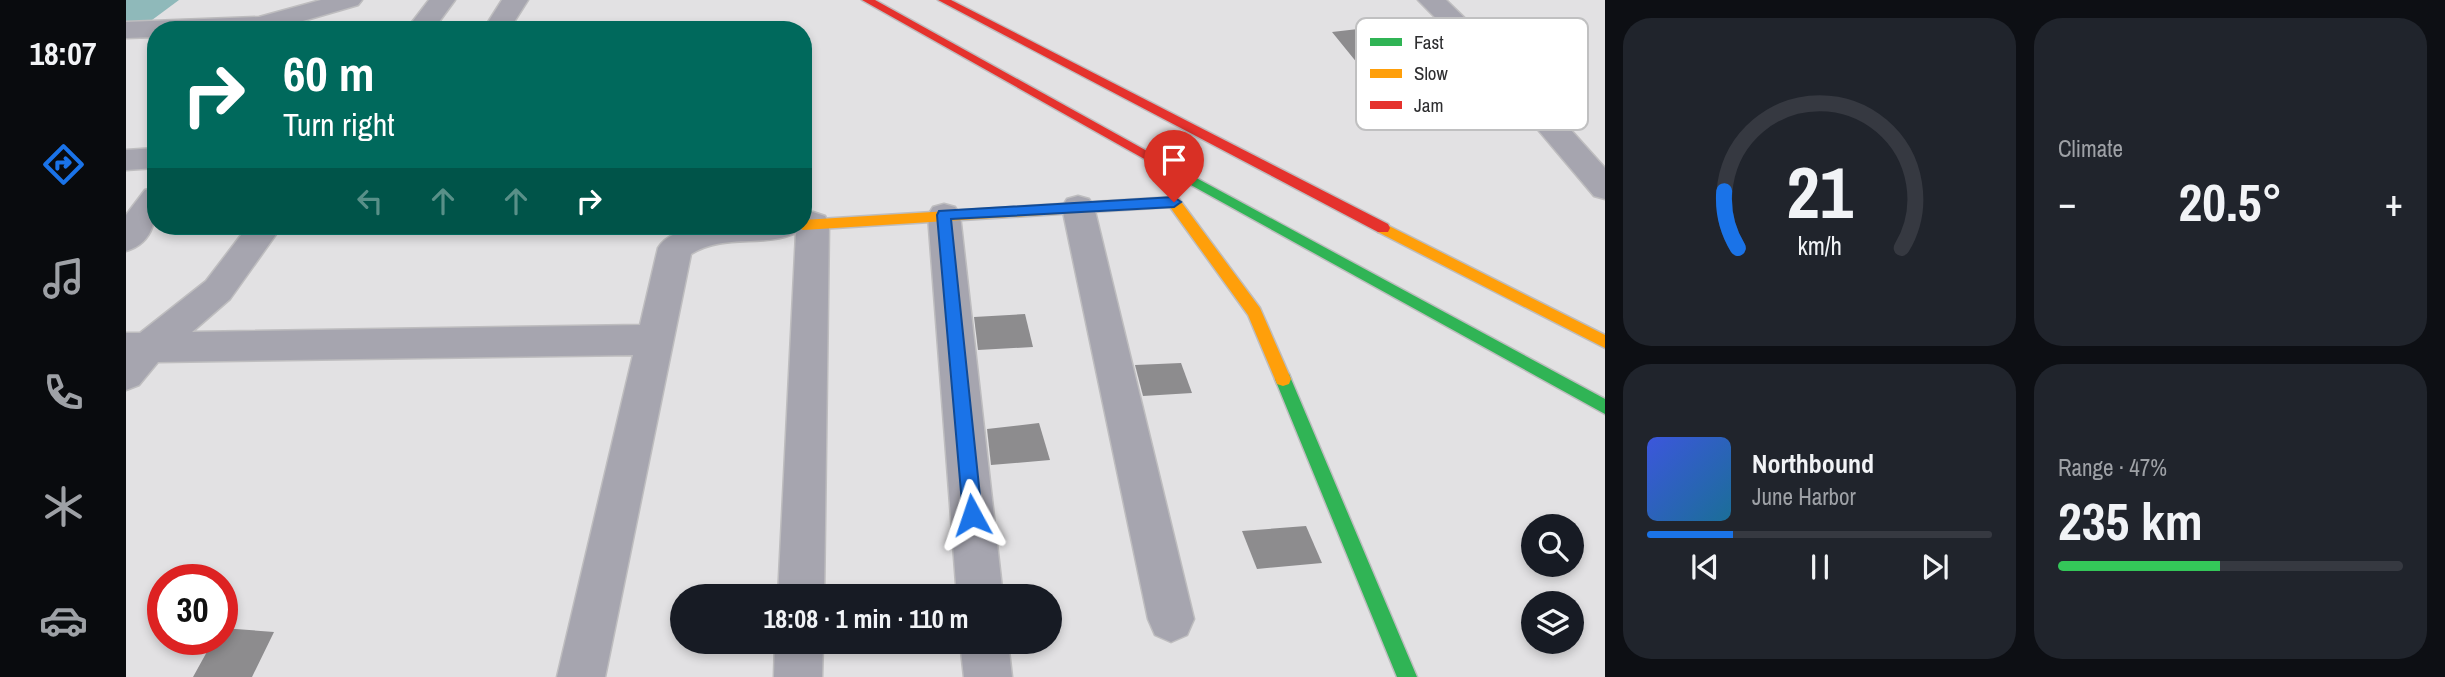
<!DOCTYPE html>
<html lang="en">
<head>
<meta charset="utf-8">
<style>
  :root { --surface:#171b24; --page:#20242c; --text:#f1f3f6; --muted:#9ea1a6; --line:#363941; --accent:#1a73e8 }
  body { margin:0; font-family:"Archivo Narrow",sans-serif; background:var(--page); color:var(--text); height:100vh; display:flex; flex-direction:column; font-size:26px; white-space:nowrap }
  * { box-sizing:border-box; margin:0 }
  p { font-size:23px; color:var(--muted) }
  .icon { flex:none; width:38px; height:38px; fill:none; stroke:currentColor; stroke-width:2; stroke-linecap:round; stroke-linejoin:round }
  .map { position:relative; flex:1; overflow:hidden }
  .details { display:flex; flex-direction:column; gap:18px; padding:18px; background:#0d0f14; width:840px }
  .details>* { flex:none }
  .banner { position:absolute; left:21px; top:21px; width:665px; height:214px; border-radius:28px; box-shadow:0 4px 10px #0003; background:#00695c; color:#fff; overflow:hidden }
  .fabs { position:absolute; left:1395px; top:514px; display:grid; gap:14px }
  .fabs a { display:grid; place-items:center; width:63px; height:63px; border-radius:50%; background:var(--surface); box-shadow:0 4px 10px #0003; font-size:35px }
  .speed { position:absolute; left:21px; top:564px; display:flex; gap:14px; font-size:35px; font-weight:700; text-align:center }
  .speed>* { display:grid; place-content:center; width:91px; height:91px; border-radius:50%; background:var(--surface); box-shadow:0 4px 10px #0003; line-height:1 }
  .speed .limit { border:10px solid #d22; background:#fff; color:#111 }
  .pin { position:absolute; display:grid; place-items:center; width:60px; height:60px; color:#fff; margin:-72px -30px; border-radius:50% 50% 50% 0; rotate:-45deg; box-shadow:0 0 7px #0007 }
  .pin .icon { rotate:45deg }
  .me { position:absolute; width:77px; margin:-38px; rotate:355deg; stroke-linejoin:round; filter:drop-shadow(0 0 5px #0008) }
  .turn { display:flex; align-items:center; gap:24px; height:147px; padding:0 21px; font-size:32px }
  .turn .icon { width:91px; height:91px; stroke-width:2.5 }
  .turn b { display:block; font-size:49px; line-height:60px }
  .lanes { display:flex; align-items:center; height:66px; padding:0 21px; background:#0003; justify-content:center; gap:35px; direction:ltr }
  .lanes .off { opacity:.35 }
  .big { font-size:52px; font-weight:800; line-height:1.1 }
  .details .widget { flex:1; display:flex; flex-direction:column; justify-content:center; gap:10px; min-width:0; padding:0 24px; border-radius:28px; background:var(--page) }
  .details .dial { align-items:center; gap:0 }
  .dial svg { height:182px; overflow:visible; fill:none; stroke:var(--line); stroke-width:7; stroke-linecap:round; text-anchor:middle }
  .dial text { fill:var(--text); stroke:none }
  .song { display:flex; align-items:center; gap:21px }
  .cover { width:84px; height:84px; border-radius:10px; background:linear-gradient(135deg,hsl(230 70% 55%),hsl(200 70% 35%)) }
  .played { height:7px; border-radius:4px; background:linear-gradient(90deg,var(--accent) 25%,var(--line) 25%) }
  .keys { display:flex; justify-content:space-around; direction:ltr }
  .heat { display:flex; justify-content:space-between; align-items:center; font-size:38px; direction:ltr }
  .charge { height:10px; border-radius:5px; background:linear-gradient(90deg,#34c759 47%,var(--line) 0) }
  .details .tiles { flex:1; display:grid; gap:18px; grid-template-columns:repeat(2,1fr) }
  .trip { position:absolute; left:544px; top:584px; width:392px; height:70px; border-radius:35px; background:var(--surface); box-shadow:0 4px 10px #0003; font-weight:800; line-height:70px; text-align:center }
  main { display:flex; flex:1; min-height:0 }
  .dock { display:flex; flex-direction:column; width:126px; justify-content:space-around; align-items:center; background:#090b0e; color:var(--muted) }
  .dock .icon { width:49px; height:49px }
  .dock .selected { color:var(--accent) }
  .dock b { font-size:32px; color:var(--text) }
  .map>svg:first-child { display:block }
</style>
</head>
<body>
<main>
<nav class="dock">
<b>18:07</b>
<svg class="icon selected" aria-label="directions" viewBox="0 0 24 24"><path d="M12 3l9 9-9 9-9-9zM9 14v-3h6M13 9l2 2-2 2"/></svg>
<svg class="icon" aria-label="music" viewBox="0 0 24 24"><path d="M9 18V5l10-2v13"/><circle cx="6" cy="18" r="3"/><circle cx="16" cy="16" r="3"/></svg>
<svg class="icon" aria-label="phone" viewBox="0 0 24 24"><path d="M5 4h4l2 5-3 2q2 4 5 5l2-3 5 2v4C11 20 4 13 5 4z"/></svg>
<svg class="icon" aria-label="climate" viewBox="0 0 24 24"><path d="M12 3v18M4 7l16 10M4 17L20 7"/></svg>
<svg class="icon" aria-label="car" viewBox="0 0 24 24"><path d="M5 17H2v-5l4-1 3-4h7l3 4 3 1v5h-3M9 17h6M6 11h13"/><circle cx="7" cy="17" r="2"/><circle cx="17" cy="17" r="2"/></svg>
</nav>
<div class="map">
<svg width="1479" height="677" viewBox="0 0 1479 677">
  <rect width="100%" height="100%" fill="#e2e1e3"/>
  <polygon fill="#8fb9ba" points="0,0 53,0 26,20 0,29"/>
  <g fill="#8d8c8e">
    <polygon points="1284,23 1301,38 1313,37 1375,92 1262,101 1206,32"/>
    <polygon points="899,314 907,347 852,350 848,317"/>
    <polygon points="1055,363 1066,393 1017,396 1009,365"/>
    <polygon points="913,423 924,460 865,465 861,429"/>
    <polygon points="1180,526 1196,563 1131,569 1116,531"/>
    <polygon points="96,628 148,632 126,677 67,677 88,639 96,639"/>
  </g>
  <g fill="none" stroke-linecap="round" stroke-linejoin="round">
    <defs>
      <g id="street">
        <polygon points="195,0 236,0 232,5 146,30 30,30 30,37 0,38 0,22 133,17"/>
        <polygon points="303,0 329,0 307,30 280,30"/>
        <polygon points="376,0 402,0 383,30 357,30"/>
        <polygon points="1292,0 1320,0 1383,61 1479,168 1479,199 1468,196 1364,73"/>
        <polygon points="30,148 30,168 0,170 0,150"/>
        <path d="M30,187c0,27 1,55 -30,64v-36l19,-25z"/>
        <polygon points="952,196 963,199 968,207 1068,619 1061,635 1045,642 1029,635 1022,619 936,207 941,199"/>
        <polygon points="818,204 829,207 834,215 877,597 831,597 802,215 807,207"/>
        <path d="M687,212l12,4 4,8 -5,373h-46l18,-364c-33,15 -71,0 -105,21l-86,423h-48l76,-322 -475,7 -19,23 -13,5v-57h14l66,-52 42,-55h34l-52,73 -38,33 448,-7 18,-77c20,-34 109,-22 145,-22v-11z"/>
        <polygon points="649,642 697,642 696,677 648,677"/>
        <polygon points="834,642 882,642 886,677 838,677"/>
      </g>
      <g id="fast">
        <polygon points="1050,167 1479,399 1479,414 1045,174 1043,171"/>
        <polygon points="1157,372 1163,374 1165,379 1291,677 1271,677 1149,379 1151,374"/>
      </g>
      <g id="slow">
        <polygon points="1048,197 1053,199 1134,308 1165,379 1163,384 1157,386 1151,384 1122,315 1044,207 677,230 670,226 677,226 677,220"/>
        <polygon points="1257,223 1479,335 1479,348 1252,232 1250,228 1252,224"/>
      </g>
      <g id="jam">
        <polygon points="736,0 749,0 1057,171 1050,175 1045,174"/>
        <polygon points="812,0 825,0 1262,224 1264,228 1262,232 1252,232"/>
      </g>
    </defs>
    <use href="#street" stroke="#bebdbf" stroke-width="3"/>
    <use href="#fast" stroke="#bebdbf" stroke-width="3"/>
    <use href="#slow" stroke="#bebdbf" stroke-width="3"/>
    <use href="#jam" stroke="#bebdbf" stroke-width="3"/>
    <use href="#street" fill="#a6a5af" fill-rule="evenodd"/>
    <use href="#fast" fill="#30b455" fill-rule="evenodd"/>
    <use href="#slow" fill="#ff9f0a" fill-rule="evenodd"/>
    <use href="#jam" fill="#e5322d" fill-rule="evenodd"/>
  </g>
  <polygon fill="#1a73e8" stroke="#114b97" stroke-width="2" points="1048,197 1055,202 1048,207 825,219 856,515 853,521 846,523 840,521 837,515 811,215 813,211"/>
  <rect x="1230" y="18" width="232" height="112" rx="10" fill="#fff" stroke="#c0c0c1" stroke-width="2"/>
  <rect x="1244" y="38" width="32" height="8" fill="#30b455"/>
  <rect x="1244" y="69" width="32" height="9" fill="#ff9f0a"/>
  <rect x="1244" y="101" width="32" height="8" fill="#e5322d"/>
  <g font-size="19" fill="#2e2e30">
    <text x="1288" y="49">Fast</text>
    <text x="1288" y="80">Slow</text>
    <text x="1288" y="112">Jam</text>
  </g>
</svg>
<div class="fabs">
<a><svg class="icon" aria-label="search" viewBox="0 0 24 24"><circle cx="10" cy="10" r="6"/><path d="M15 15l6 6"/></svg></a>
<a><svg class="icon" aria-label="layers" viewBox="0 0 24 24"><path d="M12 4l9 5-9 5-9-5zM3 14l9 5 9-5"/></svg></a>
</div>
<div class="speed"><div class="limit">30</div></div>
<div class="pin" style="left:1048px;top:202px;background:#d93025"><svg class="icon" aria-label="arrive" viewBox="0 0 24 24"><path d="M6 21V4h12l-3 4 3 4H6"/></svg></div>
<svg class="me" style="left:846px;top:515px" viewBox="-20 -20 40 40"><path d="M0-17L14 15 0 8-14 15z" fill="#1a73e8" stroke="#fff" stroke-width="4"/></svg>
<div class="trip">18:08 · 1 min · 110 m</div>
<div class="banner">
<div class="turn"><svg class="icon" aria-label="right" viewBox="0 0 24 24"><path d="M7 20v-9h11M14 6l5 5-5 5"/></svg><div><b>60 m</b>Turn right</div></div>
<div class="lanes"><svg class="icon off" aria-label="left" viewBox="0 0 24 24"><path d="M17 20v-9H6M10 6l-5 5 5 5"/></svg><svg class="icon off" aria-label="ahead" viewBox="0 0 24 24"><path d="M12 20V5M6 11l6-6 6 6"/></svg><svg class="icon off" aria-label="ahead" viewBox="0 0 24 24"><path d="M12 20V5M6 11l6-6 6 6"/></svg><svg class="icon" aria-label="right" viewBox="0 0 24 24"><path d="M7 20v-9h11M14 6l5 5-5 5"/></svg></div>
</div>
</div>
<section class="details">
<div class="tiles">
<div class="widget dial"><svg viewBox="0 0 100 80">
<path d="M14 69A42 42 0 1 1 86 69"/>
<path d="M14 69A42 42 0 0 1 8 44" stroke="#1a73e8"/>
<text x="50" y="56" font-size="32" font-weight="700">21</text>
<text x="50" y="72" font-size="11">km/h</text>
</svg></div>
<div class="widget"><p>Climate</p>
<div class="heat"><a>−</a><b class="big">20.5°</b><a>+</a></div>
</div>
<div class="widget">
<div class="song"><i class="cover"></i><div><b>Northbound</b><p>June Harbor</p></div></div>
<div class="played"></div>
<div class="keys"><svg class="icon" aria-label="previous" viewBox="0 0 24 24"><path d="M18 5L8 12l10 7zM5 5v14"/></svg><svg class="icon" aria-label="pause" viewBox="0 0 24 24"><path d="M8 5v14M16 5v14"/></svg><svg class="icon" aria-label="next" viewBox="0 0 24 24"><path d="M6 5l10 7-10 7zM19 5v14"/></svg></div>
</div>
<div class="widget"><p>Range · 47%</p><b class="big">235 km</b><div class="charge"></div></div>
</div>
</section>
</main>
</body>
</html>
